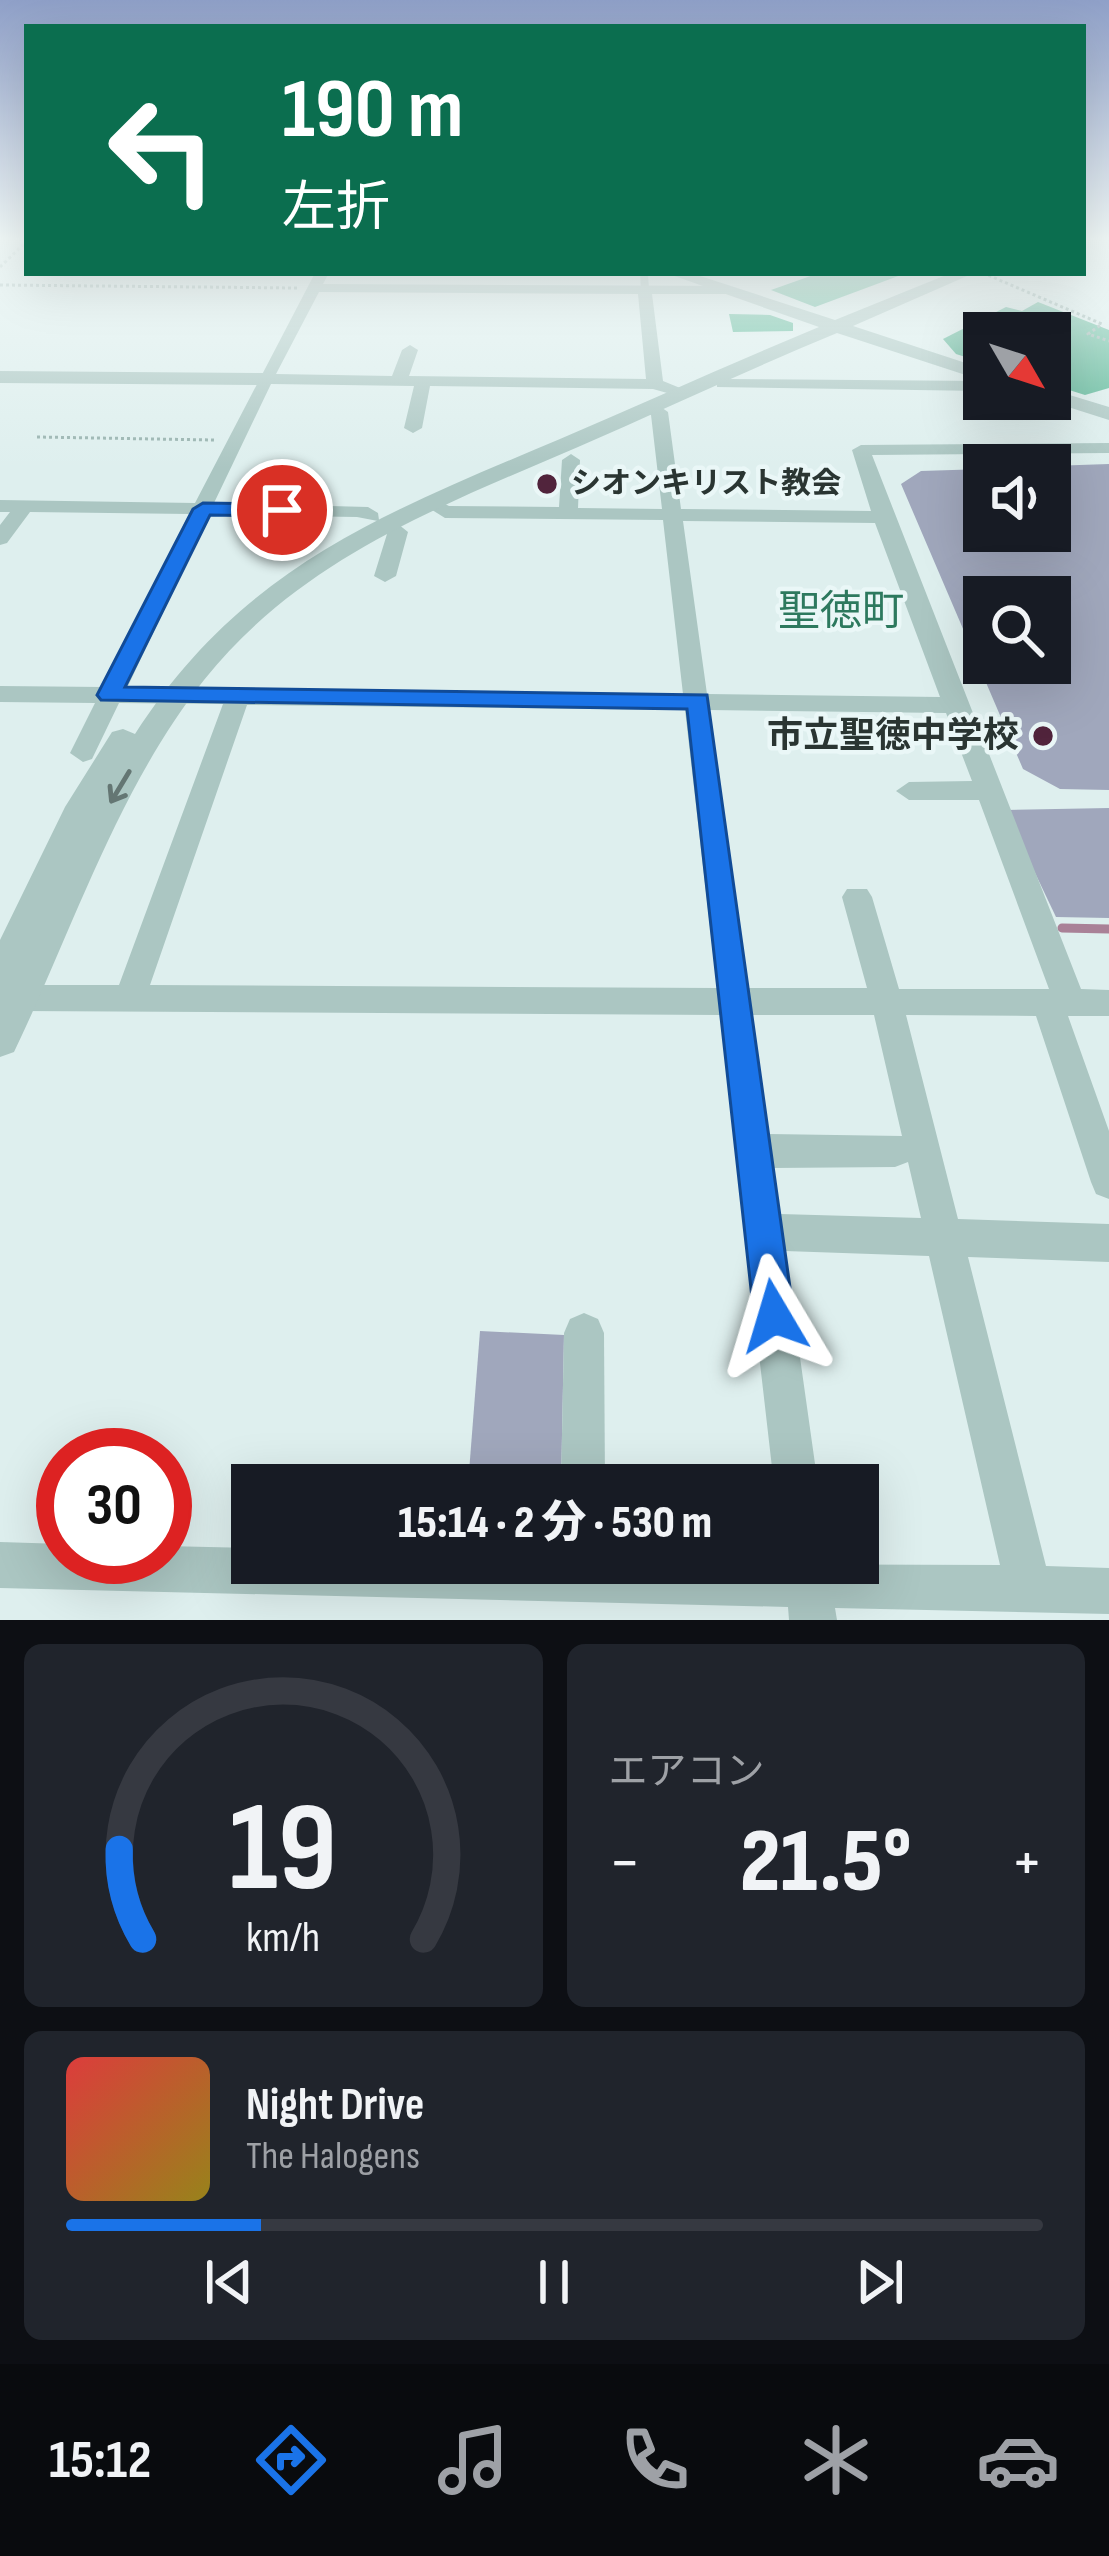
<!DOCTYPE html>
<html lang="ja">
<head>
<meta charset="utf-8">
<style>
  :root { --surface:#171b24; --page:#20242c; --text:#f1f3f6; --muted:#9ea1a6; --line:#363941; --accent:#1a73e8 }
  body { margin:0; font-family:"Sofia Sans Condensed","Noto Sans JP",sans-serif; background:var(--page); color:var(--text); height:100vh; display:flex; flex-direction:column; font-size:45px; white-space:nowrap }
  * { box-sizing:border-box; margin:0 }
  p { font-size:39px; color:var(--muted) }
  .icon { flex:none; width:66px; height:66px; fill:none; stroke:currentColor; stroke-width:2; stroke-linecap:round; stroke-linejoin:round }
  .map { position:relative; height:1620px; overflow:hidden }
  .sheet { display:flex; flex-direction:column; gap:24px; padding:24px; background:#0d0f14; flex:1 }
  .sheet>* { flex:none }
  .guide { position:absolute; left:24px; top:24px; width:1062px; height:252px; border-radius:0px; box-shadow:0 12px 48px #0002; background:#0b6e4f; color:#fff; overflow:hidden }
  .needle { width:78px; rotate:129deg }
  .buttons { position:absolute; left:963px; top:312px; display:grid; gap:24px }
  .buttons a { display:grid; place-items:center; width:108px; height:108px; border-radius:0px; background:var(--surface); box-shadow:0 12px 48px #0002; font-size:60px }
  .speed { position:absolute; left:36px; top:1428px; display:flex; gap:24px; font-size:60px; font-weight:700; text-align:center }
  .speed>* { display:grid; place-content:center; width:156px; height:156px; border-radius:50%; background:var(--surface); box-shadow:0 12px 48px #0002; line-height:1 }
  .speed .limit { border:18px solid #d22; background:#fff; color:#111 }
  .pin { position:absolute; display:grid; place-items:center; width:102px; height:102px; color:#fff; margin:-51px; border:6px solid #fff; border-radius:50%; box-shadow:0 3px 12px #0007 }
  .me { position:absolute; width:132px; margin:-66px; rotate:353deg; stroke-linejoin:round; filter:drop-shadow(0 0 9px #0008) }
  .turn { display:flex; align-items:center; gap:42px; height:252px; padding:0 60px; font-size:54px }
  .turn .icon { width:156px; height:156px; stroke-width:2.5 }
  .turn b { display:block; font-size:84px; line-height:102px }
  .big { font-size:90px; font-weight:800; line-height:1.1 }
  .sheet .tile { flex:1; display:flex; flex-direction:column; justify-content:center; gap:18px; min-width:0; padding:0 42px; border-radius:18px; background:var(--page) }
  .sheet .dial { align-items:center; gap:0 }
  .dial svg { height:312px; overflow:visible; fill:none; stroke:var(--line); stroke-width:7; stroke-linecap:round; text-anchor:middle }
  .dial text { fill:var(--text); stroke:none }
  .song { display:flex; align-items:center; gap:36px }
  .cover { width:144px; height:144px; border-radius:18px; background:linear-gradient(135deg,hsl(0 70% 55%),hsl(50 70% 35%)) }
  .played { height:12px; border-radius:6px; background:linear-gradient(90deg,var(--accent) 20%,var(--line) 20%) }
  .keys { display:flex; justify-content:space-around; direction:ltr }
  .heat { display:flex; justify-content:space-between; align-items:center; font-size:66px; direction:ltr }
  .sheet .tiles { flex:1; display:grid; gap:24px; grid-template-columns:1fr 1fr }
  .tile:last-child { grid-column:span 2 }
  .trip { position:absolute; left:231px; top:1464px; width:648px; height:120px; border-radius:0px; background:var(--surface); box-shadow:0 12px 48px #0002; font-weight:800; line-height:120px; text-align:center }
  .tab-bar { display:flex; height:192px; justify-content:space-around; align-items:center; background:#090b0e; color:var(--muted) }
  .tab-bar .icon { width:84px; height:84px }
  .tab-bar .current { color:var(--accent) }
  .tab-bar b { font-size:54px; color:var(--text) }
  .map>svg:first-child { display:block }
</style>
</head>
<body>
<div class="map">
<svg width="1109" height="1620" viewBox="0 0 1109 1620">
  <rect width="100%" height="100%" fill="#deefee"/>
  <g fill="#a0a7bc" fill-rule="evenodd">
    <path d="M1109,464v326l-49,-1 -37,-20 -122,-285 20,-13 63,-2v62h66v-65zM984,597h66v66h-66z"/>
    <polygon points="1109,808 1109,918 1056,917 1005,810"/>
    <polygon points="480,1331 564,1335 561,1485 468,1485"/>
  </g>
  <g fill="none" stroke-linecap="round" stroke-linejoin="round">
    <polyline stroke="#a98197" stroke-width="9" points="1062,928 1109,929"/>
  </g>
  <g fill="#55b694">
    <polygon points="819,273 901,273 901,275 815,307 771,290"/>
    <polygon points="1038,302 1109,330 1109,388 1085,395 1050,384 1050,333 984,333 984,363 956,354 943,339 1006,307 1022,311"/>
    <polygon points="729,314 770,315 793,323 793,331 733,332"/>
  </g>
  <g fill="none" stroke-linecap="round" stroke-linejoin="round">
    <g stroke="#96b1ad" stroke-width="3" stroke-dasharray="3 3" stroke-linecap="butt">
      <polyline points="0,267 27,241"/>
      <polyline points="983,273 1102,324 1088,334 1109,341"/>
      <polyline points="0,285 297,288"/>
      <polyline points="37,437 214,440"/>
    </g>
    <polyline stroke="#abc6c2" stroke-width="8" points="644,273 645,291"/>
    <g fill="#abc6c2" fill-rule="evenodd">
      <path d="M315,273h14l-6,11 405,2 7,4 -7,4h-76l11,87 22,9v8l-32,-9 -223,-3 -8,42 -9,5 -9,-5 10,-42 -143,-2 -57,119 154,4 10,6 1,7h14l15,12 -12,44 -11,6 -11,-6 13,-42 -8,-6 -1,-7 -21,-4 -148,-2 -82,173 556,6 -20,-174 -218,-2 -24,-15 10,-6 18,9 110,1 3,-47 9,-6 9,6 -2,48 84,1 -11,-94 -8,-4v-8h12l13,9 13,97 190,2 -19,-61 9,-5 248,-2v10l-237,2 209,534 28,1v26h-41l41,115v68l-13,-5 -5,-12 -55,-166 -130,-1 52,204 151,5v38l-141,-5 78,309 63,2v46l-274,-6 2,12h-48l-1,-13 -788,-19v-46l63,2v13h102v-11l87,2v15l748,2 -71,-309 -144,-5 33,234h-44l-54,-470 -701,-4 -11,-4 -5,-9 5,-9 11,-4h100l104,-281 -104,-1 -27,56 -9,3 -13,-9 25,-50 -95,-1v-16l103,1 86,-173 -159,-2 -23,31 -7,2v-20l10,-13h-10v-12l195,3zM319,292l319,2 8,85 -237,-3 9,-26 -8,-5 -8,5 -10,26 -116,-2zM683,521l192,2 65,174 -233,-3zM247,705l438,5 32,278 -567,-3zM709,710l237,3 26,68 -63,1 -13,9 13,9h70l70,189h-150l-27,-92 -5,-8h-20l-5,8 25,91h-119zM752,1015h122l28,121 -133,-2zM908,1162l13,56 -141,-4 -7,-46 122,-1z"/>
      <polygon points="723,379 984,381 984,391 717,387 717,381"/>
      <polygon points="584,1313 598,1319 604,1333 605,1485 561,1485 564,1333 570,1319"/>
    </g>
    <g fill="#abc6c2" fill-rule="evenodd">
      <path d="M666,273h25l144,47 116,-47h23l-121,53 131,43v12l-147,-48c-87,36 -172,76 -259,114 -137,59 -278,112 -374,233 -87,110 -130,247 -190,372l-14,5v-117l65,-133 47,-75 11,-3 12,5c108,-168 250,-221 425,-295 86,-37 172,-76 259,-112z"/>
      <polygon points="0,371 265,373 275,379 265,385 0,383"/>
      <polygon points="1050,389 1109,407 1109,420 1043,399 1050,399"/>
    </g>
  </g>
  <defs><path id="oneway-shaft" d="M-6 0H5M1.5-3L5.5 0L1.5 3" fill="none" stroke-width="1.6" stroke-linecap="round" stroke-linejoin="round" transform="scale(3)"/></defs>
  <use stroke="#647673" href="#oneway-shaft" transform="translate(120 787) rotate(121)"/>
  <linearGradient id="sky" x2="0" y2="1"><stop stop-color="#8fa0c8"/><stop offset="0.51" stop-color="#f0f8f7"/><stop offset="1" stop-color="#f0f8f7" stop-opacity="0"/></linearGradient>
  <rect width="1109" height="468" fill="url(#sky)"/>
  <polygon fill="#1a73e8" stroke="#114b97" stroke-width="3" points="203,503 282,504 292,510 282,516 210,515 125,687 707,695 794,1316 788,1331 774,1336 760,1331 754,1316 687,709 101,700 97,695 193,509"/>
  <g fill="#51243c" stroke="#eaf7f7" stroke-width="4.5">
    <circle cx="547" cy="484" r="12"/>
    <circle cx="1043" cy="736" r="12"/>
  </g>
  <g text-anchor="middle" dominant-baseline="central" stroke-width="9" stroke-linejoin="round" paint-order="stroke">
    <g font-size="30" font-weight="bold" fill="#2a3532" stroke="#eaf7f7" text-anchor="start">
      <text x="571" y="484">シオンキリスト教会</text>
    </g>
    <g font-size="36" font-weight="bold" fill="#2a3532" stroke="#eaf7f7" text-anchor="end">
      <text x="1019" y="736">市立聖徳中学校</text>
    </g>
    <g font-size="42" fill="#2d795e" stroke="#eaf7f7">
      <text x="841" y="612">聖徳町</text>
    </g>
  </g>
</svg>
<div class="buttons">
<a><svg class="needle" viewBox="-14 -14 28 28"><path d="M0-13l5 13h-10z" fill="#e53935"/><path d="M0 13l5-13h-10z" fill="#9ea1a6"/></svg></a>
<a><svg class="icon" aria-label="sound" viewBox="0 0 24 24"><path d="M4 9h4l5-4v14l-5-4H4zM17 9q2 3 0 6"/></svg></a>
<a><svg class="icon" aria-label="search" viewBox="0 0 24 24"><circle cx="10" cy="10" r="6"/><path d="M15 15l6 6"/></svg></a>
</div>
<div class="speed"><div class="limit">30</div></div>
<div class="pin" style="left:282px;top:510px;background:#d93025"><svg class="icon" aria-label="arrive" viewBox="0 0 24 24"><path d="M6 21V4h12l-3 4 3 4H6"/></svg></div>
<svg class="me" style="left:774px;top:1316px" viewBox="-20 -20 40 40"><path d="M0-17L14 15 0 8-14 15z" fill="#1a73e8" stroke="#fff" stroke-width="4"/></svg>
<div class="trip">15:14 · 2 分 · 530 m</div>
<div class="guide">
<div class="turn"><svg class="icon" aria-label="left" viewBox="0 0 24 24"><path d="M17 20v-9H6M10 6l-5 5 5 5"/></svg><div><b>190 m</b>左折</div></div>
</div>
</div>
<section class="sheet">
<div class="tiles">
<div class="tile dial"><svg viewBox="0 0 100 80">
<path d="M14 69A42 42 0 1 1 86 69"/>
<path d="M14 69A42 42 0 0 1 8 46" stroke="#1a73e8"/>
<text x="50" y="56" font-size="32" font-weight="700">19</text>
<text x="50" y="72" font-size="11">km/h</text>
</svg></div>
<div class="tile"><p>エアコン</p>
<div class="heat"><a>−</a><b class="big">21.5°</b><a>+</a></div>
</div>
<div class="tile">
<div class="song"><i class="cover"></i><div><b>Night Drive</b><p>The Halogens</p></div></div>
<div class="played"></div>
<div class="keys"><svg class="icon" aria-label="previous" viewBox="0 0 24 24"><path d="M18 5L8 12l10 7zM5 5v14"/></svg><svg class="icon" aria-label="pause" viewBox="0 0 24 24"><path d="M8 5v14M16 5v14"/></svg><svg class="icon" aria-label="next" viewBox="0 0 24 24"><path d="M6 5l10 7-10 7zM19 5v14"/></svg></div>
</div>
</div>
</section>
<nav class="tab-bar">
<b>15:12</b>
<svg class="icon current" aria-label="directions" viewBox="0 0 24 24"><path d="M12 3l9 9-9 9-9-9zM9 14v-3h6M13 9l2 2-2 2"/></svg>
<svg class="icon" aria-label="music" viewBox="0 0 24 24"><path d="M9 18V5l10-2v13"/><circle cx="6" cy="18" r="3"/><circle cx="16" cy="16" r="3"/></svg>
<svg class="icon" aria-label="phone" viewBox="0 0 24 24"><path d="M5 4h4l2 5-3 2q2 4 5 5l2-3 5 2v4C11 20 4 13 5 4z"/></svg>
<svg class="icon" aria-label="climate" viewBox="0 0 24 24"><path d="M12 3v18M4 7l16 10M4 17L20 7"/></svg>
<svg class="icon" aria-label="car" viewBox="0 0 24 24"><path d="M5 17H2v-5l4-1 3-4h7l3 4 3 1v5h-3M9 17h6M6 11h13"/><circle cx="7" cy="17" r="2"/><circle cx="17" cy="17" r="2"/></svg>
</nav>
</body>
</html>
